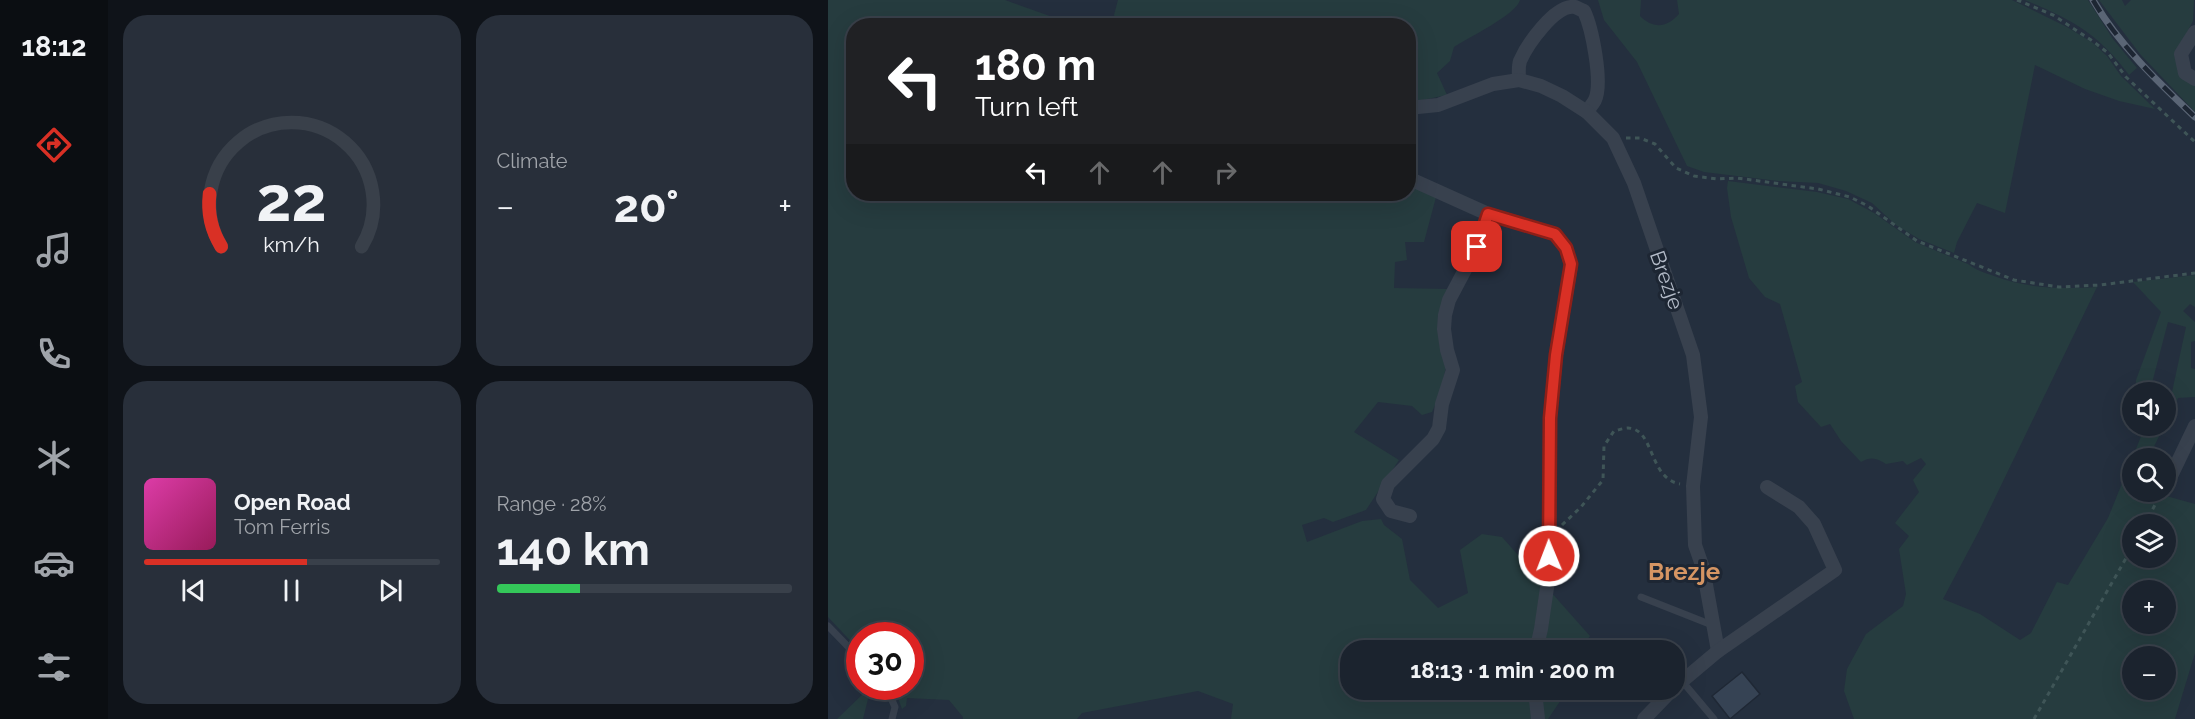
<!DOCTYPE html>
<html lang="en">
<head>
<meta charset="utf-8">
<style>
  :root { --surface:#1b232e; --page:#282f3a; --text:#f1f3f6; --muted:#a0a4aa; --line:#39404a; --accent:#d93025 }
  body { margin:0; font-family:Raleway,sans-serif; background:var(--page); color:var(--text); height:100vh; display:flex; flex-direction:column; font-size:22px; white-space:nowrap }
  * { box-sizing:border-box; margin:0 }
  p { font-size:20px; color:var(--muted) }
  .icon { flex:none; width:33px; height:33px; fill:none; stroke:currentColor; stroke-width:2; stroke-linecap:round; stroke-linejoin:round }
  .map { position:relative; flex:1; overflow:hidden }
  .drawer { display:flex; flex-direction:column; gap:15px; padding:15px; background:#0f1319; width:720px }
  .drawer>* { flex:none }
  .hud { position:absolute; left:18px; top:18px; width:570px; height:183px; border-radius:24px; box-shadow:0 6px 24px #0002,0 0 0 2px var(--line); background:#202124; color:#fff; overflow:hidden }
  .controls { position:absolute; left:1294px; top:382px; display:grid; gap:12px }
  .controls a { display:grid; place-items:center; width:54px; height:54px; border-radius:50%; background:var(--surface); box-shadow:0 6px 24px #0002,0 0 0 2px var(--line); font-size:30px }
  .speed { position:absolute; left:18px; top:622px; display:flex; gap:12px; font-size:30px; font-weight:700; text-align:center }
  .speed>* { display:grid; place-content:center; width:78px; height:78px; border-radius:50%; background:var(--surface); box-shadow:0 6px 24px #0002,0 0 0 2px var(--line); line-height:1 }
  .speed .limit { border:9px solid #d22; background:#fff; color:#111 }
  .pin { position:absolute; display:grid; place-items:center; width:51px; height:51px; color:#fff; margin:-26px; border-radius:12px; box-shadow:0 3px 9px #0006 }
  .me { position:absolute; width:66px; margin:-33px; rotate:359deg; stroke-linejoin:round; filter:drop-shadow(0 0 4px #0008) }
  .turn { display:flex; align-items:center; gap:21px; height:126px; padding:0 30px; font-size:27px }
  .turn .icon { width:78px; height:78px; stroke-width:2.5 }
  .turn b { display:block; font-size:42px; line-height:51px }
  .lanes { display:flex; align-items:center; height:57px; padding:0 30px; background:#0003; justify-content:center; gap:30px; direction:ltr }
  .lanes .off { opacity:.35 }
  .big { font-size:45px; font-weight:700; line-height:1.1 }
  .drawer .tile { flex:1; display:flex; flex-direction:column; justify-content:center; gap:9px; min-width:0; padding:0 21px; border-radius:24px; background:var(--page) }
  .drawer .dial { align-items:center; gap:0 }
  .dial svg { height:156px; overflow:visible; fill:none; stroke:var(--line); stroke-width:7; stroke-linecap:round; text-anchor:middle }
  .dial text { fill:var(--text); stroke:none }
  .song { display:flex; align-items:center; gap:18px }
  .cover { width:72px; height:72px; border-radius:9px; background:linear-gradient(135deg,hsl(320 70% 55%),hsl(330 70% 35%)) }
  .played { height:6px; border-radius:3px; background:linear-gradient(90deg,var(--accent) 55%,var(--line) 55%) }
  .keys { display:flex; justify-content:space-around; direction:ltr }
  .heat { display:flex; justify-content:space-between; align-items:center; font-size:33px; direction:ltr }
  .charge { height:9px; border-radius:4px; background:linear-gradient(90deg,#34c759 28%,var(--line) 0) }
  .drawer .tiles { flex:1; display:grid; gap:15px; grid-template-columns:repeat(2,1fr) }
  .trip { position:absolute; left:512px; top:640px; width:345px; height:60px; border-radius:24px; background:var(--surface); box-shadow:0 6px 24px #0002,0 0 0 2px var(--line); font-weight:700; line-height:60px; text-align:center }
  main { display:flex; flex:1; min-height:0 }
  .menu { display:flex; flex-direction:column; width:108px; justify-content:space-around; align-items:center; background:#0b0e12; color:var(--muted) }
  .menu .icon { width:42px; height:42px }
  .menu .on { color:var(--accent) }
  .menu b { font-size:27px; color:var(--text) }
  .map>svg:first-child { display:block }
</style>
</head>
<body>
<main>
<nav class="menu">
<b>18:12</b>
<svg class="icon on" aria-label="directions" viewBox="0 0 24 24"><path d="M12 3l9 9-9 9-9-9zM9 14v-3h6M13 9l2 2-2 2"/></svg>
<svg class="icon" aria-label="music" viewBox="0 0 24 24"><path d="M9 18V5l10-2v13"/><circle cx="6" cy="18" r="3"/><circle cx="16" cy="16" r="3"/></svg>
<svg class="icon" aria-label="phone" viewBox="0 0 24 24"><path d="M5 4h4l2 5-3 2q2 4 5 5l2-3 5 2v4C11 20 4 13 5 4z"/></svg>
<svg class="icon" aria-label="climate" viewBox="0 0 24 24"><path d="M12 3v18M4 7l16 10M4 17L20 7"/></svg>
<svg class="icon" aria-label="car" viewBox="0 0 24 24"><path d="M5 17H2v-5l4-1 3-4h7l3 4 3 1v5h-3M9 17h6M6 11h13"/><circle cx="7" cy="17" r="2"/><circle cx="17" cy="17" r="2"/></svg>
<svg class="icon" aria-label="filters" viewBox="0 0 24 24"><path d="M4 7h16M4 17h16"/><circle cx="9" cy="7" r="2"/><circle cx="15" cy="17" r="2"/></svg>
</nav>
<section class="drawer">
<div class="tiles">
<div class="tile dial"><svg viewBox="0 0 100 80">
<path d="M14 69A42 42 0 1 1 86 69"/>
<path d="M14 69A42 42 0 0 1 8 42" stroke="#d93025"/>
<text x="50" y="56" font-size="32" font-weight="700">22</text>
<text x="50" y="72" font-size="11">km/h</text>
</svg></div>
<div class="tile"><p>Climate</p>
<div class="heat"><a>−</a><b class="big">20°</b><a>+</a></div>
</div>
<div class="tile">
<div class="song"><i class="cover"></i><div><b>Open Road</b><p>Tom Ferris</p></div></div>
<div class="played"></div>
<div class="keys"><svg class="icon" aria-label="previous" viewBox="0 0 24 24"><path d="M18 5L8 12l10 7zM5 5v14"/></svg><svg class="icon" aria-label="pause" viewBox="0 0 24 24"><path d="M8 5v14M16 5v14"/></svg><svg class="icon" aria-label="next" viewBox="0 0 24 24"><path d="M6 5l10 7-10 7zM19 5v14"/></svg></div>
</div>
<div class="tile"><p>Range · 28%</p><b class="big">140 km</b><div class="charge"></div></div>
</div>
</section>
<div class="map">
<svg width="1367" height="719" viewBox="0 0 1367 719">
  <rect width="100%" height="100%" fill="#242f3e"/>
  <g fill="#263c3f" fill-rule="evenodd">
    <polygon points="0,0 177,0 247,25 26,26 26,194 580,194 581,183 608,197 596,242 577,242 579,260 567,262 566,288 620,289 612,317 611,343 618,366 613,392 604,412 594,415 584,406 550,402 526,432 571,460 538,510 505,522 496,518 474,525 479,542 534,521 553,519 556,525 574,539 582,580 610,608 640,593 632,550 654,534 674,537 762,636 752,651 522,651 522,690 726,690 735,697 720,719 403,719 405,704 370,691 254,713 249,719 135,719 135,717 121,700 79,698 78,706 74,709 66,687 82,687 82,636 32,636 31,650 0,617"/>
    <path d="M290,0h402c-4,15 -51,37 -66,47l-4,14 -13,12 10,22 -39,8v-77h-289l-5,-11z"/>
    <path d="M770,0h43l-1,16c13,13 27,12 39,-2l-2,-14h335l55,27 26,16 14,13 14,20 34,33 -36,-8 -34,-12 -50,-24 -30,148 -28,-10 -20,39 -3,11 -35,-14 -23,-14 -24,-22 -26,-12 -28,-8 -40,-2 -74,-9 -17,-6 -50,-104 -33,-42z"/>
    <path d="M1197,0h63l25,39 24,29 -8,7c-30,-41 -58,-56 -104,-75z"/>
    <polygon points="1271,0 1294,0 1297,6 1303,0 1366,0 1365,21 1351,47 1367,85 1367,112 1312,54"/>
    <path d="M900,181l89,11 31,7 26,14 41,29 53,22c8,6 17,9 26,12 36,13 66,13 103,11l-118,244 -36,68 37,15 40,26 11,-7 26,-51 11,3 40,-67 34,-84 -1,-8h23l-16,33h-15v33h26v2l36,10v149l-20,66h-321l-10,-28 3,-22 19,-35 37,-28 3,-12 -7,-45 10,-13 -14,-13 24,-31 -6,-12 13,-16 -5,-6 -14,7 -4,-4 -17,3c-9,-6 -15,-8 -25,-2l-20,-21 -11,-17 -9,3 -23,-25 -3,-16 7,-4 -2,-7 -20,-71 -15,-7 -16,-19 -18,-61 -4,-29zM1305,525h33v33h-33zM1305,591h33v33h-33zM1305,657h33v33h-33z"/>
    <path d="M1367,275v32l-5,-3 -7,7 12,11v19l-4,1v26l4,1v28l-17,1 -12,24v-29h-30v-13l25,-68 -28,-30zM1340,322l18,5 -14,65 -21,-5z"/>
    <polygon points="38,691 41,695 35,719 9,719"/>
  </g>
  <polygon fill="#364354" stroke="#1f2835" stroke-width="1.5" points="914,672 932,694 902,719 884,696"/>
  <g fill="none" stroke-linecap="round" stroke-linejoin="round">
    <g stroke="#3f5557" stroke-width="3" stroke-dasharray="4.5 4.5" stroke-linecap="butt">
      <polyline points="1189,0 1225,15 1266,42 1280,53 1298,77 1367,142"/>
      <polyline points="798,138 812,138 827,144 848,168 866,176 889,179 909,178 990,189 1022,197 1040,206 1089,241 1186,280 1231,287 1272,285 1367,273"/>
      <path d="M734,525l19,-18 22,-27 1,-34 10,-15c5,-1 10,-3 14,-3 27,1 20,50 52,56"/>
      <polyline points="1316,525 1334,492"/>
      <polyline points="1206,719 1305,546"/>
    </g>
    <g stroke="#38414e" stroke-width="7">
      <polyline points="813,597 884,625"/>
      <polyline points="0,626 32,659"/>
      <polyline points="854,681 886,719"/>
      <polyline points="58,687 67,707 64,719"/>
    </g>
    <g stroke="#38414e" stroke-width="14">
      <polyline points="1367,32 1353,54 1357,73 1367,79"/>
      <path d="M691,80c0,-6 -1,-13 1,-19 7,-16 35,-57 55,-54 3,1 6,3 9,4 8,17 19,71 11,89 -2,4 -6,8 -8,12"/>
      <polyline points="580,108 610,105 665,84 691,80 713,86 734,96 759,112 785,138 806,183 865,355 873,417 865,486 867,545 875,568 890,651"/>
      <polyline points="580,178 660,214 727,234 738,248 743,265 728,355 722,418 721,574 713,629 708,651"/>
      <polyline points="1343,476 1367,426"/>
      <polyline points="582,516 563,511 555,499 560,484 605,439 611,428 614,404 625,370 619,350 616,329 617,315 621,300 649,247 660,214"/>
      <polyline points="846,688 890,651 1007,570 986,524 971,507 939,487"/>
      <polyline points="707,690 710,719"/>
      <polyline points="816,719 844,690"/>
    </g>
    <defs>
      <path id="rail" d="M1265,0c26,45 65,82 102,117"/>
    </defs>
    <use href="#rail" stroke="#5a6575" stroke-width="7"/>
    <use href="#rail" stroke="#1d2633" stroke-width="4.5" stroke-dasharray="14" stroke-linecap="butt"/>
  </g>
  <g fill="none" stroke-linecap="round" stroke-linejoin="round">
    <defs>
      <polyline id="route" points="649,247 660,214 727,234 738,248 743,264 728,355 722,418 721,556"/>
    </defs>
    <use href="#route" stroke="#8d1f18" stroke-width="15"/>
    <use href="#route" stroke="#d93025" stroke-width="10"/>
  </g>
  <g text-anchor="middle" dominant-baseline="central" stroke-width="6" stroke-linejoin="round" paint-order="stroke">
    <g font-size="21" fill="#b4bcc9" stroke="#1d2633">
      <text transform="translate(839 280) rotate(70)">Brezje</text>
    </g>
    <g font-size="24" font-weight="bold" fill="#d59563" stroke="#1d2633">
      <text x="856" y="571">Brezje</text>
    </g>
  </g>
</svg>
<div class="controls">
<a><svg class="icon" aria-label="sound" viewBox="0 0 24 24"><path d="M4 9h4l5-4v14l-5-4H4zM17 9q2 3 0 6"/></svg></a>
<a><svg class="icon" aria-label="search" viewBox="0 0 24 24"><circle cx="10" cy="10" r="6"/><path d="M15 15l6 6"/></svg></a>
<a><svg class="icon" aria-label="layers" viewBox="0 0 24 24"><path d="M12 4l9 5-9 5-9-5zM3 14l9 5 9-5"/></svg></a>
<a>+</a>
<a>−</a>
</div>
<div class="speed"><div class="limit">30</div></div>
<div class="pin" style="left:649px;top:247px;background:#d93025"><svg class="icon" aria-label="arrive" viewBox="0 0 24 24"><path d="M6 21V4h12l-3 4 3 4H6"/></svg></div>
<svg class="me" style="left:721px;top:556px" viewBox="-20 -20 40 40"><circle r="17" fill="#d93025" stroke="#fff" stroke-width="3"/><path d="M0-11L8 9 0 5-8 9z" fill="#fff"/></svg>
<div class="trip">18:13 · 1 min · 200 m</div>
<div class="hud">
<div class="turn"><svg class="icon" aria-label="left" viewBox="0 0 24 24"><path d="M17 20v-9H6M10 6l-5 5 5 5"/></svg><div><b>180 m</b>Turn left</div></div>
<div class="lanes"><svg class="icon" aria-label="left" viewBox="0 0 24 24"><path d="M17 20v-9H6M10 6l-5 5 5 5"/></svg><svg class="icon off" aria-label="ahead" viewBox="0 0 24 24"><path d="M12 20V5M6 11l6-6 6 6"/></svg><svg class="icon off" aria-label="ahead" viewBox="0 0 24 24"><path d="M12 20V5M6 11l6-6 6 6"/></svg><svg class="icon off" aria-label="right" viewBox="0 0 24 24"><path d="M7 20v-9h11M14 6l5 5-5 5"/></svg></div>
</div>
</div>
</main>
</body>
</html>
